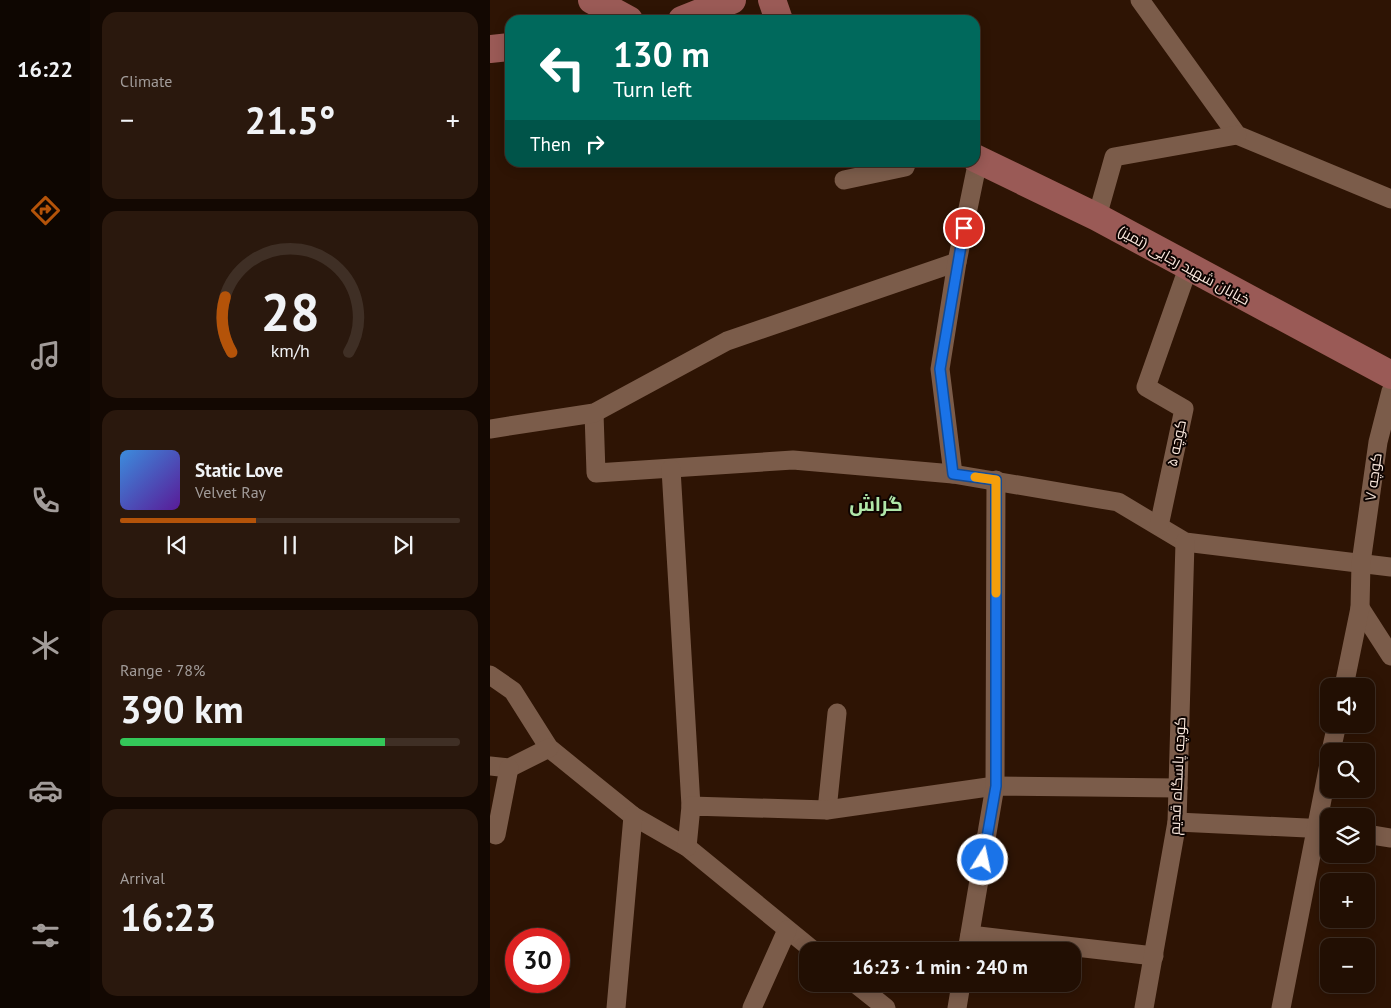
<!DOCTYPE html>
<html lang="en">
<head>
<meta charset="utf-8">
<style>
  :root { --surface:#220f03; --page:#2a180d; --text:#f1f3f6; --muted:#a29c9a; --line:#3f2f25; --accent:#b45309 }
  body { margin:0; font-family:"PT Sans",Cairo,sans-serif; background:var(--page); color:var(--text); height:100vh; display:flex; flex-direction:column; font-size:19px; white-space:nowrap }
  * { box-sizing:border-box; margin:0 }
  p { font-size:16px; color:var(--muted) }
  .icon { flex:none; width:28px; height:28px; fill:none; stroke:currentColor; stroke-width:2; stroke-linecap:round; stroke-linejoin:round }
  .map { position:relative; flex:1; overflow:hidden }
  .drawer { display:flex; flex-direction:column; gap:12px; padding:12px; background:#130802; width:400px }
  .drawer>* { flex:none }
  .hud { position:absolute; left:15px; top:15px; width:475px; height:152px; border-radius:15px; box-shadow:0 2px 12px #0003,0 0 0 1px var(--line); background:#00695c; color:#fff; overflow:hidden }
  .buttons { position:absolute; left:830px; top:678px; display:grid; gap:10px }
  .buttons a { display:grid; place-items:center; width:55px; height:55px; border-radius:10px; background:var(--surface); box-shadow:0 2px 12px #0003,0 0 0 1px var(--line); font-size:25px }
  .speed { position:absolute; left:15px; top:928px; display:flex; gap:10px; font-size:25px; font-weight:700; text-align:center }
  .speed>* { display:grid; place-content:center; width:65px; height:65px; border-radius:50%; background:var(--surface); box-shadow:0 2px 12px #0003,0 0 0 1px var(--line); line-height:1 }
  .speed .limit { border:8px solid #d22; background:#fff; color:#111 }
  .pin { position:absolute; display:grid; place-items:center; width:42px; height:42px; color:#fff; margin:-21px; border:2px solid #fff; border-radius:50%; box-shadow:0 1px 5px #0007 }
  .me { position:absolute; width:55px; margin:-28px; rotate:10deg; stroke-linejoin:round; filter:drop-shadow(0 0 4px #0008) }
  .turn { display:flex; align-items:center; gap:18px; height:105px; padding:0 25px; font-size:22px }
  .turn .icon { width:65px; height:65px; stroke-width:2.5 }
  .turn b { display:block; font-size:35px; line-height:42px }
  .then { display:flex; align-items:center; height:48px; padding:0 25px; background:#0003; gap:10px; font-size:19px }
  .big { font-size:38px; font-weight:700; line-height:1.1 }
  .drawer .card { flex:1; display:flex; flex-direction:column; justify-content:center; gap:8px; min-width:0; padding:0 18px; border-radius:15px; background:var(--page) }
  .drawer .dial { align-items:center; gap:0 }
  .dial svg { height:130px; overflow:visible; fill:none; stroke:var(--line); stroke-width:7; stroke-linecap:round; text-anchor:middle }
  .dial text { fill:var(--text); stroke:none }
  .song { display:flex; align-items:center; gap:15px }
  .cover { width:60px; height:60px; border-radius:8px; background:linear-gradient(135deg,hsl(210 70% 55%),hsl(270 70% 35%)) }
  .played { height:5px; border-radius:2px; background:linear-gradient(90deg,var(--accent) 40%,var(--line) 40%) }
  .keys { display:flex; justify-content:space-around; direction:ltr }
  .heat { display:flex; justify-content:space-between; align-items:center; font-size:28px; direction:ltr }
  .charge { height:8px; border-radius:4px; background:linear-gradient(90deg,#34c759 78%,var(--line) 0) }
  .trip { position:absolute; left:309px; top:942px; width:282px; height:50px; border-radius:15px; background:var(--surface); box-shadow:0 2px 12px #0003,0 0 0 1px var(--line); font-weight:700; line-height:50px; text-align:center }
  main { display:flex; flex:1; min-height:0 }
  .menu { display:flex; flex-direction:column; width:90px; justify-content:space-around; align-items:center; background:#0e0601; color:var(--muted) }
  .menu .icon { width:35px; height:35px }
  .menu .on { color:var(--accent) }
  .menu b { font-size:22px; color:var(--text) }
  .map>svg:first-child { display:block }
</style>
</head>
<body>
<main>
<nav class="menu">
<b>16:22</b>
<svg class="icon on" aria-label="directions" viewBox="0 0 24 24"><path d="M12 3l9 9-9 9-9-9zM9 14v-3h6M13 9l2 2-2 2"/></svg>
<svg class="icon" aria-label="music" viewBox="0 0 24 24"><path d="M9 18V5l10-2v13"/><circle cx="6" cy="18" r="3"/><circle cx="16" cy="16" r="3"/></svg>
<svg class="icon" aria-label="phone" viewBox="0 0 24 24"><path d="M5 4h4l2 5-3 2q2 4 5 5l2-3 5 2v4C11 20 4 13 5 4z"/></svg>
<svg class="icon" aria-label="climate" viewBox="0 0 24 24"><path d="M12 3v18M4 7l16 10M4 17L20 7"/></svg>
<svg class="icon" aria-label="car" viewBox="0 0 24 24"><path d="M5 17H2v-5l4-1 3-4h7l3 4 3 1v5h-3M9 17h6M6 11h13"/><circle cx="7" cy="17" r="2"/><circle cx="17" cy="17" r="2"/></svg>
<svg class="icon" aria-label="filters" viewBox="0 0 24 24"><path d="M4 7h16M4 17h16"/><circle cx="9" cy="7" r="2"/><circle cx="15" cy="17" r="2"/></svg>
</nav>
<section class="drawer">
<div class="card"><p>Climate</p>
<div class="heat"><a>−</a><b class="big">21.5°</b><a>+</a></div>
</div>
<div class="card dial"><svg viewBox="0 0 100 80">
<path d="M14 69A42 42 0 1 1 86 69"/>
<path d="M14 69A42 42 0 0 1 10 35" stroke="#b45309"/>
<text x="50" y="56" font-size="32" font-weight="700">28</text>
<text x="50" y="72" font-size="11">km/h</text>
</svg></div>
<div class="card">
<div class="song"><i class="cover"></i><div><b>Static Love</b><p>Velvet Ray</p></div></div>
<div class="played"></div>
<div class="keys"><svg class="icon" aria-label="previous" viewBox="0 0 24 24"><path d="M18 5L8 12l10 7zM5 5v14"/></svg><svg class="icon" aria-label="pause" viewBox="0 0 24 24"><path d="M8 5v14M16 5v14"/></svg><svg class="icon" aria-label="next" viewBox="0 0 24 24"><path d="M6 5l10 7-10 7zM19 5v14"/></svg></div>
</div>
<div class="card"><p>Range · 78%</p><b class="big">390 km</b><div class="charge"></div></div>
<div class="card"><p>Arrival</p><b class="big">16:23</b></div>
</section>
<div class="map">
<svg width="901" height="1008" viewBox="0 0 901 1008">
  <rect width="100%" height="100%" fill="#2e1404"/>
  <g fill="none" stroke-linecap="round" stroke-linejoin="round">
    <g stroke="#7b5c4a" stroke-width="19">
      <polyline points="650,0 747,135 901,199"/>
      <polyline points="354,180 415,167 417,162"/>
      <polyline points="607,217 624,157 747,135"/>
      <polyline points="104,413 106,473 303,460 463,474 628,502 695,542 901,567"/>
      <polyline points="0,429 104,413 237,341 467,262"/>
      <polyline points="181,469 201,806"/>
      <polyline points="463,474 450,369 467,262 488,160"/>
      <polyline points="669,526 694,409 656,387 698,268"/>
      <polyline points="870,608 901,656"/>
      <polyline points="0,675 23,691 59,748 143,816 197,847 324,951"/>
      <polyline points="854,686 870,608 871,563 888,442 901,391"/>
      <polyline points="841,751 847,724"/>
      <polyline points="0,766 19,768 59,748"/>
      <polyline points="337,810 347,713"/>
      <polyline points="687,822 838,829"/>
      <polyline points="876,834 901,838"/>
      <polyline points="6,835 19,768"/>
      <polyline points="197,847 201,806 337,810 505,786 688,788"/>
      <polyline points="480,935 664,956"/>
      <polyline points="477,951 505,786 506,480"/>
      <polyline points="366,984 396,1008"/>
      <polyline points="126,1008 143,816"/>
      <polyline points="262,1008 297,930"/>
      <polyline points="467,1008 471,984"/>
      <polyline points="654,1008 687,822 695,542"/>
      <polyline points="791,1008 839,764"/>
    </g>
    <g stroke="#9a5a56" stroke-width="28">
      <polyline points="102,0 139,20"/>
      <polyline points="282,0 289,20"/>
      <polyline points="192,20 242,0"/>
      <polyline points="0,49 20,47"/>
      <polyline points="485,158 607,217 901,375"/>
    </g>
  </g>
  <g fill="none" stroke-linecap="round" stroke-linejoin="round">
    <defs>
      <polyline id="route" points="474,228 450,369 463,474 506,480 506,786 493,860"/>
    </defs>
    <use href="#route" stroke="#114b97" stroke-width="12"/>
    <use href="#route" stroke="#1a73e8" stroke-width="9"/>
    <polyline stroke="#f59e0b" stroke-width="9" points="485,477 506,480 506,593"/>
  </g>
  <g text-anchor="middle" dominant-baseline="central" stroke-width="4" stroke-linejoin="round" paint-order="stroke">
    <g font-size="15" fill="#f9e7dc" stroke="#0e0401">
      <text transform="translate(694 265) rotate(29)">خیابان شهید رجایی (تمیز)</text>
      <text transform="translate(686 443) rotate(-78)">کوچه ۵</text>
      <text transform="translate(883 477) rotate(-82)">کوچه ۷</text>
      <text transform="translate(687 776) rotate(-87)">کوچه پاسگاه قدیم</text>
    </g>
    <g font-size="20" font-weight="bold" fill="#b0e6a9" stroke="#0e0401">
      <text x="386" y="504">گراش</text>
    </g>
  </g>
</svg>
<div class="buttons">
<a><svg class="icon" aria-label="sound" viewBox="0 0 24 24"><path d="M4 9h4l5-4v14l-5-4H4zM17 9q2 3 0 6"/></svg></a>
<a><svg class="icon" aria-label="search" viewBox="0 0 24 24"><circle cx="10" cy="10" r="6"/><path d="M15 15l6 6"/></svg></a>
<a><svg class="icon" aria-label="layers" viewBox="0 0 24 24"><path d="M12 4l9 5-9 5-9-5zM3 14l9 5 9-5"/></svg></a>
<a>+</a>
<a>−</a>
</div>
<div class="speed"><div class="limit">30</div></div>
<div class="pin" style="left:474px;top:228px;background:#d93025"><svg class="icon" aria-label="arrive" viewBox="0 0 24 24"><path d="M6 21V4h12l-3 4 3 4H6"/></svg></div>
<svg class="me" style="left:493px;top:860px" viewBox="-20 -20 40 40"><circle r="17" fill="#1a73e8" stroke="#fff" stroke-width="3"/><path d="M0-11L8 9 0 5-8 9z" fill="#fff"/></svg>
<div class="trip">16:23 · 1 min · 240 m</div>
<div class="hud">
<div class="turn"><svg class="icon" aria-label="left" viewBox="0 0 24 24"><path d="M17 20v-9H6M10 6l-5 5 5 5"/></svg><div><b>130 m</b>Turn left</div></div>
<div class="then">Then<svg class="icon" aria-label="right" viewBox="0 0 24 24"><path d="M7 20v-9h11M14 6l5 5-5 5"/></svg></div>
</div>
</div>
</main>
</body>
</html>
